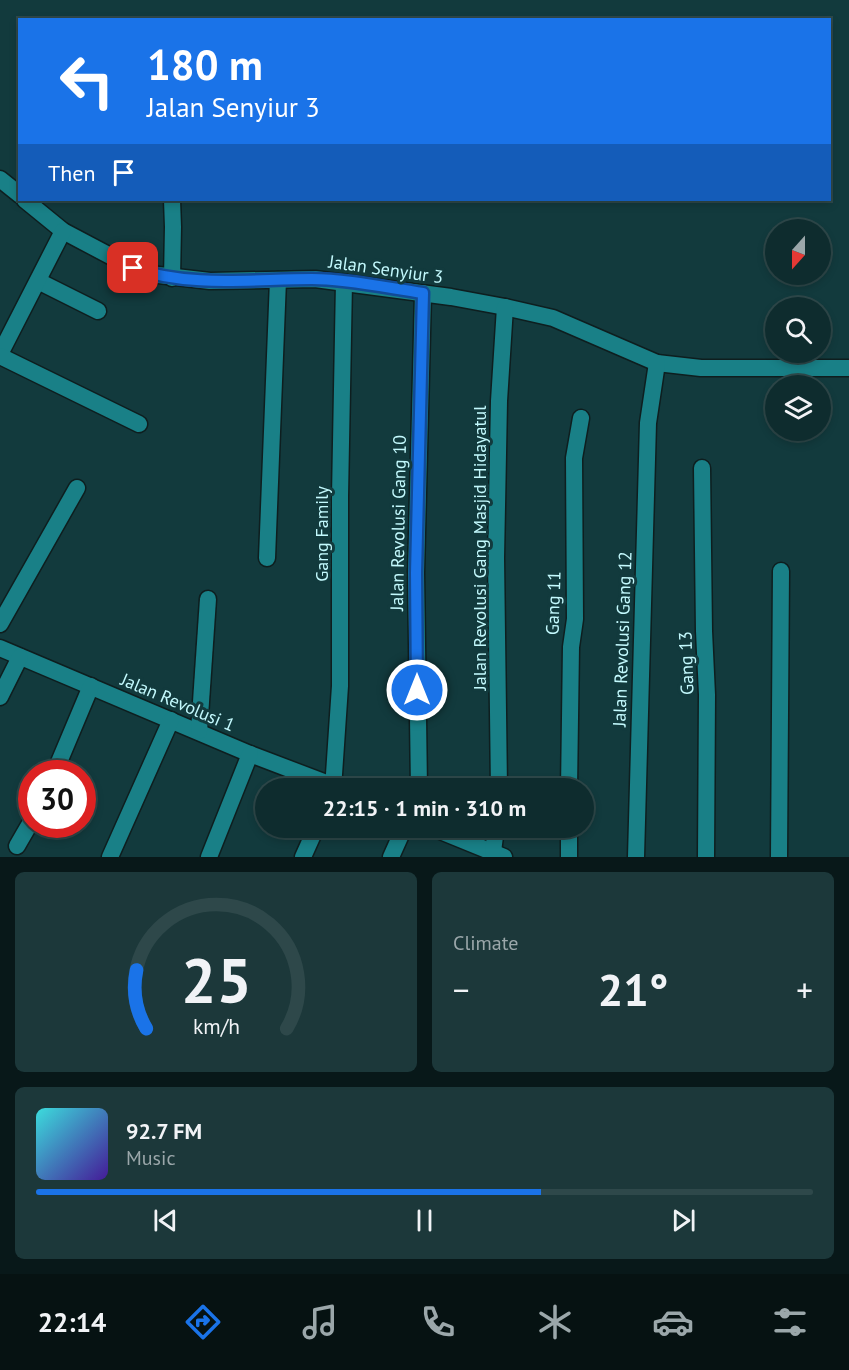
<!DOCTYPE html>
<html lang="en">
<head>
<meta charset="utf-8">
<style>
  :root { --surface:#0e2c2e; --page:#1c383a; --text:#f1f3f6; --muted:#9ba7aa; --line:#2e484a; --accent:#1a73e8 }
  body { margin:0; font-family:"PT Sans",sans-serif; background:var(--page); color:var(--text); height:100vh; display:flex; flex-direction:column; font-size:22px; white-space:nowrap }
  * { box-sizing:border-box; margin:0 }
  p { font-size:20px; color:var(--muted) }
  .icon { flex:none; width:33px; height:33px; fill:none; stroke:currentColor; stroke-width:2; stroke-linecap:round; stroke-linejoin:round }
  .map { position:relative; height:857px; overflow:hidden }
  .details { display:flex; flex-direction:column; gap:15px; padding:15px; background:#081819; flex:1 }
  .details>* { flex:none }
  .top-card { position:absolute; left:18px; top:18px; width:813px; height:183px; border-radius:0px; box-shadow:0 3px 9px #0003,0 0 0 2px var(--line); background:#1a73e8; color:#fff; overflow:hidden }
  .needle { width:39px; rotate:201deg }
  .buttons { position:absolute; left:765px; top:219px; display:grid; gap:12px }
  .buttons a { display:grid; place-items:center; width:66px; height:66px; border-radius:50%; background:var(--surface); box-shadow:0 3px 9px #0003,0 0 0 2px var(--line); font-size:30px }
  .speed { position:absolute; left:18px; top:760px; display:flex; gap:12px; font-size:30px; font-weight:700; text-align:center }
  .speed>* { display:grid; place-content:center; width:78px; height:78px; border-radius:50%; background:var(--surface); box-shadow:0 3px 9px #0003,0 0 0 2px var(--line); line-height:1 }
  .speed .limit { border:9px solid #d22; background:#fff; color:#111 }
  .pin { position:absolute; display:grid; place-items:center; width:51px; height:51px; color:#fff; margin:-26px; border-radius:12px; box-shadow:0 3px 9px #0006 }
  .me { position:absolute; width:66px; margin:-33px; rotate:0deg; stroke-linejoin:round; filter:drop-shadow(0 0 4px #0008) }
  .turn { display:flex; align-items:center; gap:21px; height:126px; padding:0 30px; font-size:27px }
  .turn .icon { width:78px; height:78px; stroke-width:2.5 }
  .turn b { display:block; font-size:42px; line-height:51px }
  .then { display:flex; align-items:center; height:57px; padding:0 30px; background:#0003; gap:12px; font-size:22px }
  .big { font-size:45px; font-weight:600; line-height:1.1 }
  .details .widget { flex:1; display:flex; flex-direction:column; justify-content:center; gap:9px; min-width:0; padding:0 21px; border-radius:9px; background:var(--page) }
  .details .dial { align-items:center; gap:0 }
  .dial svg { height:156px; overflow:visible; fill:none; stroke:var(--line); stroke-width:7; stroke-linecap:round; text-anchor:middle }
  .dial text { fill:var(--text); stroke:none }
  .song { display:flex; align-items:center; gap:18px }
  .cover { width:72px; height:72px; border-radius:9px; background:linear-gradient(135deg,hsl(180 70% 55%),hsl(260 70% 35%)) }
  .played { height:6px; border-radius:3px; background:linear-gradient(90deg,var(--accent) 65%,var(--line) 65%) }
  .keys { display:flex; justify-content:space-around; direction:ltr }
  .heat { display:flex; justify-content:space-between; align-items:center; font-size:33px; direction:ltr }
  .details .tiles { flex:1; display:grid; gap:15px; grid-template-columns:1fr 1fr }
  .widget:last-child { grid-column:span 2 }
  .trip { position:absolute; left:255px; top:778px; width:339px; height:60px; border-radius:30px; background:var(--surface); box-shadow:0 3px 9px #0003,0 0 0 2px var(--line); font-weight:600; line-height:60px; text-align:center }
  .tabs { display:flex; height:96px; justify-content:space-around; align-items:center; background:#061212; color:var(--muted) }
  .tabs .icon { width:42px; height:42px }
  .tabs .active { color:var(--accent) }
  .tabs b { font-size:27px; color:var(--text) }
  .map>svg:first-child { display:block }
</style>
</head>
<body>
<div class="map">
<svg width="849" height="857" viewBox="0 0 849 857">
  <rect width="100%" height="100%" fill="#123a3d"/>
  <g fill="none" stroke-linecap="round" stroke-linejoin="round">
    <defs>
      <g id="street">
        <polyline points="0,179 20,195"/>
        <polyline points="25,200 63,231 133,268 150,274 210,281 315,279 451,297 505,307 553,318 657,363 701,368 849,368"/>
        <polyline points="172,200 173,227 172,278"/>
        <polyline points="38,281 98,311"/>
        <polyline points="0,354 63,231"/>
        <polyline points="0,356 139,424"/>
        <polyline points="702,468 704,631 707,695 706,857"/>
        <polyline points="267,558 278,280"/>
        <polyline points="0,624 77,488"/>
        <polyline points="0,648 250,754 342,789"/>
        <polyline points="0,697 20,657"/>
        <polyline points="199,731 208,599"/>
        <polyline points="54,774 91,686"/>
        <polyline points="333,789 340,686 340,496 344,282"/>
        <polyline points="419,789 416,573 423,293"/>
        <polyline points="499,789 496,558 499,401 505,307"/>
        <polyline points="569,789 571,647 575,619 574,458 581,418"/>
        <polyline points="433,828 504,857"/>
        <polyline points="17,846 32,820"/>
        <polyline points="493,852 496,828"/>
        <polyline points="110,857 171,720"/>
        <polyline points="209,857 250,754"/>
        <polyline points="303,857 316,828"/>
        <polyline points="391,857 404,828"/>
        <polyline points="569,857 569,828"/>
        <polyline points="636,857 648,423 657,363"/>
        <polyline points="779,857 781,571"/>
      </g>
    </defs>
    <use href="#street" stroke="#0e1e1f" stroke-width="19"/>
    <use href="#street" stroke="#198087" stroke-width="16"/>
  </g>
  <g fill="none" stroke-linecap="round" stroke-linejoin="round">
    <defs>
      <path id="route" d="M133,268c57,20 120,11 179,11 35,0 76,9 111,14l-7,280 1,117"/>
    </defs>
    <use href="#route" stroke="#114b97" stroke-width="15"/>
    <use href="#route" stroke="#1a73e8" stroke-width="10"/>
  </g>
  <g text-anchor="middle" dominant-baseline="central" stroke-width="6" stroke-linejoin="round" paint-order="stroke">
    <g font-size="18" fill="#c3f9fd" stroke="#123a3d">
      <text transform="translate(386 269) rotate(8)">Jalan Senyiur 3</text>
      <text transform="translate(398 523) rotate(-89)">Jalan Revolusi Gang 10</text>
      <text transform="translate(321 534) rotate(-90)">Gang Family</text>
      <text transform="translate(479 548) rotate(-90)">Jalan Revolusi Gang Masjid Hidayatul</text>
      <text transform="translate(553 603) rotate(-88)">Gang 11</text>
      <text transform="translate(622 639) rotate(-88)">Jalan Revolusi Gang 12</text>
      <text transform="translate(686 663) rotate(-92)">Gang 13</text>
      <text transform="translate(178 702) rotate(23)">Jalan Revolusi 1</text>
    </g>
  </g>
</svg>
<div class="buttons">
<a><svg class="needle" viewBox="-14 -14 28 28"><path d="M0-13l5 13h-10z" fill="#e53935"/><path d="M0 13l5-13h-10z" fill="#9ba7aa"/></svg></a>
<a><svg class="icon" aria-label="search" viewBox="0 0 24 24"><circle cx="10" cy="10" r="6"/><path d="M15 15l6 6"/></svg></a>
<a><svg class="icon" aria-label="layers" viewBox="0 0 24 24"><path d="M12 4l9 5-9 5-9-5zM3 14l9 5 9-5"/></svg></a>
</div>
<div class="speed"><div class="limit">30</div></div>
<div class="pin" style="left:133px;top:268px;background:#d93025"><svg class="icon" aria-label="arrive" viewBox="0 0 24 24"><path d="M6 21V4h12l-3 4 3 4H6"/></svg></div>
<svg class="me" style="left:417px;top:690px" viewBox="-20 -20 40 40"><circle r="17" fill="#1a73e8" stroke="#fff" stroke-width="3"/><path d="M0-11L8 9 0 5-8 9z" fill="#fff"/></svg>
<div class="trip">22:15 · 1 min · 310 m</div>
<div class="top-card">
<div class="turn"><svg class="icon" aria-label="left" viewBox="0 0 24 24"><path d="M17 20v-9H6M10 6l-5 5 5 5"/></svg><div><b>180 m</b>Jalan Senyiur 3</div></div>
<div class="then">Then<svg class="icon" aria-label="arrive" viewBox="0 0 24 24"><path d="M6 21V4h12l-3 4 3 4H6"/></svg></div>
</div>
</div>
<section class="details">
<div class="tiles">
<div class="widget dial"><svg viewBox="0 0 100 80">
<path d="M14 69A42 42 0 1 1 86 69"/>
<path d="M14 69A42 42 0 0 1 9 39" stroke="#1a73e8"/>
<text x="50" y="56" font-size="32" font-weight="700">25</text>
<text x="50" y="72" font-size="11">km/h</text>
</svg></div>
<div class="widget"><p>Climate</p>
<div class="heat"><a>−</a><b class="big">21°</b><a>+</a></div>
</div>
<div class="widget">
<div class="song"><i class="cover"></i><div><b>92.7 FM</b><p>Music</p></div></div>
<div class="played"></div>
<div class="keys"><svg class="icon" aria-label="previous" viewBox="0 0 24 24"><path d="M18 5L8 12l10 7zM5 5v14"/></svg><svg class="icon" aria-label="pause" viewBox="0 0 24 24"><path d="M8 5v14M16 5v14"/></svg><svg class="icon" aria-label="next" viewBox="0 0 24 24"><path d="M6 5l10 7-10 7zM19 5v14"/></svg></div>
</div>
</div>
</section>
<nav class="tabs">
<b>22:14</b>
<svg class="icon active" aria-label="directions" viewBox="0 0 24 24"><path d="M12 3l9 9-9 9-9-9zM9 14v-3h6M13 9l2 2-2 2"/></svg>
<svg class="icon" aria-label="music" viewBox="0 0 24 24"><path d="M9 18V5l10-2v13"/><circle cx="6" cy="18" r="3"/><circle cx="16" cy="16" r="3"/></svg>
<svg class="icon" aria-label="phone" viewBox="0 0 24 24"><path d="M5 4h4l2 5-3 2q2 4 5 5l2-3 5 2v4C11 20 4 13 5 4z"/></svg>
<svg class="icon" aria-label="climate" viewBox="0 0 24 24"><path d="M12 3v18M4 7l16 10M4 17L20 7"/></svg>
<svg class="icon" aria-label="car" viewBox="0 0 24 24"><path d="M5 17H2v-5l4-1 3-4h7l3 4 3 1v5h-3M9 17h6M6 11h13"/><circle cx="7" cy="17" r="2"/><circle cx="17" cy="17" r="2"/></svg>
<svg class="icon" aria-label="filters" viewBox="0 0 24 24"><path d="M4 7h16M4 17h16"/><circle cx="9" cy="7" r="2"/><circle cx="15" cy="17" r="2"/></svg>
</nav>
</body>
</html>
